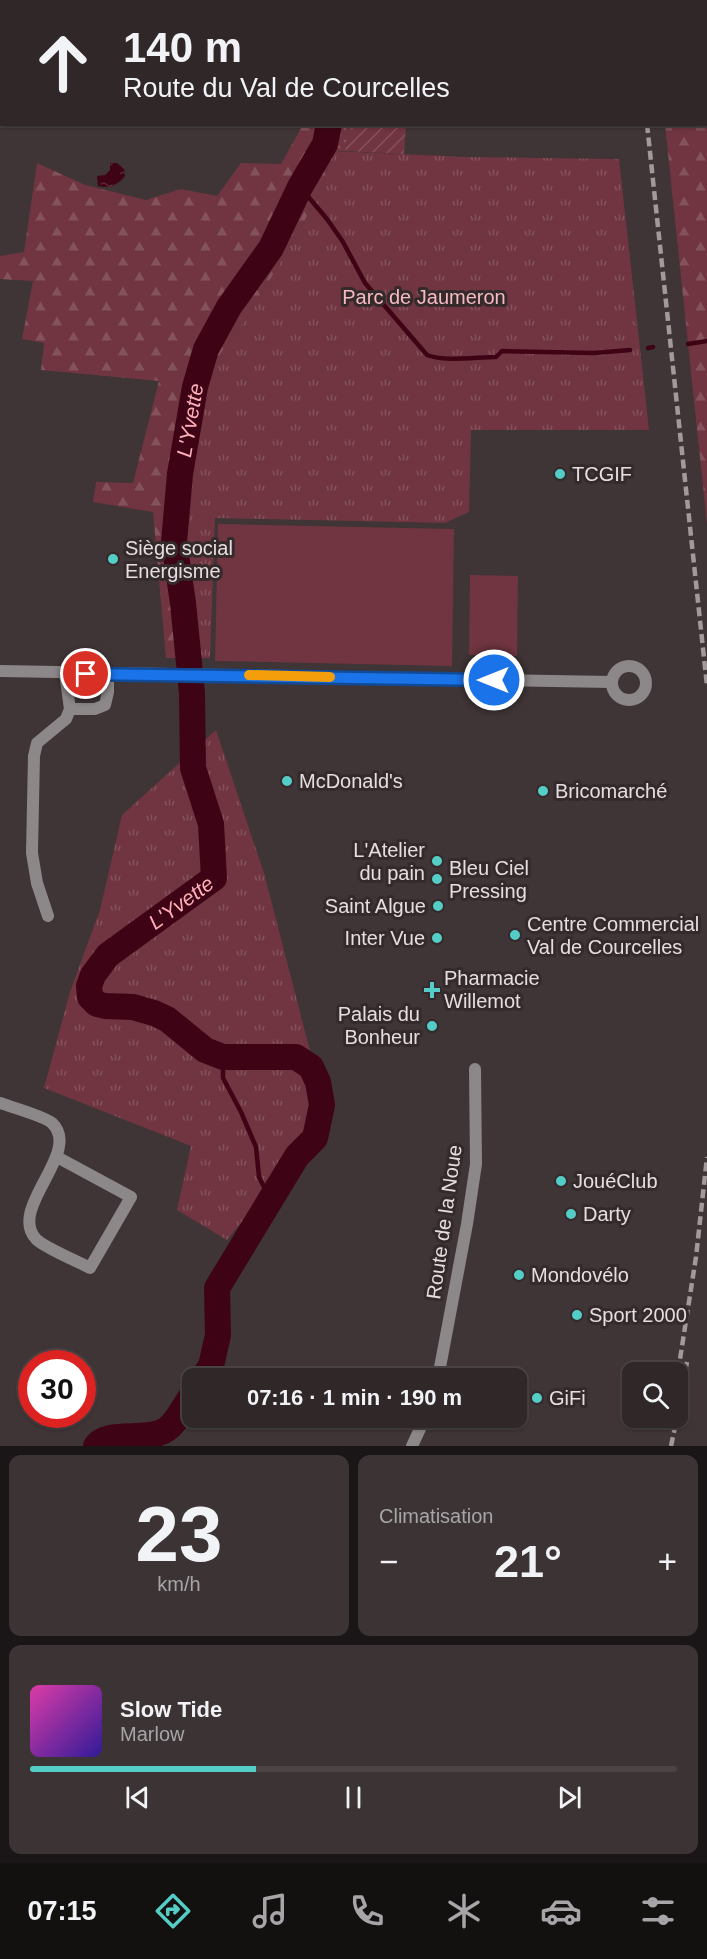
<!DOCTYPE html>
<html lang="fr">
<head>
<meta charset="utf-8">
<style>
  :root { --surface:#2f2728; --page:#3b3334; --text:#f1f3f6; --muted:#a7a5a8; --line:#4a4445; --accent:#54cdc6 }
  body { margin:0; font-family:Arial,sans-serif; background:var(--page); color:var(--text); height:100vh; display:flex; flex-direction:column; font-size:22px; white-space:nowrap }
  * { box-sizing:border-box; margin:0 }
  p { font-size:20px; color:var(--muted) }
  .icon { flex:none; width:33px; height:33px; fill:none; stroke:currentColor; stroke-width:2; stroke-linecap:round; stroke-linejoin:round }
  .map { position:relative; height:1446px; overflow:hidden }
  .sheet { display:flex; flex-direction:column; gap:9px; padding:9px; background:#1a1516; flex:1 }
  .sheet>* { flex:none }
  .banner { position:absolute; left:0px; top:0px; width:708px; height:126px; box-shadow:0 2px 4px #0004,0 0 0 2px var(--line); background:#2f2728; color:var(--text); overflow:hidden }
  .buttons { position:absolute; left:622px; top:1362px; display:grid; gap:12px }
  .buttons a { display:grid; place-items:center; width:66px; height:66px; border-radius:12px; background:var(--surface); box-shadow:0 2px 4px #0004,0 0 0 2px var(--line); font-size:30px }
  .speed { position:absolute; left:18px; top:1350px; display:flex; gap:12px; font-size:30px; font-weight:700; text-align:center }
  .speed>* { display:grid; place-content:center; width:78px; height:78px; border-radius:50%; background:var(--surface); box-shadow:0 2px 4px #0004,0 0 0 2px var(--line); line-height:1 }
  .speed .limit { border:9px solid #d22; background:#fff; color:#111 }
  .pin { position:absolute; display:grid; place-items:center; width:51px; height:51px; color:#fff; margin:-26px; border:3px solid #fff; border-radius:50%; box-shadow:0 2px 6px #0007 }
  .me { position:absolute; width:66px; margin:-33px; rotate:270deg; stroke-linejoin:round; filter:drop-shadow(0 0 4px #0008) }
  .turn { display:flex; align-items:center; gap:21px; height:126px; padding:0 24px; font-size:27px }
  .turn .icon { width:78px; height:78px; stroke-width:2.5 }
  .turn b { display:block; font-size:42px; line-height:51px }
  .big { font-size:45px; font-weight:700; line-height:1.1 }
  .sheet .widget { flex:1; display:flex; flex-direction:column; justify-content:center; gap:9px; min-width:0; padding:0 21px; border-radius:12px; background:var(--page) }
  .sheet .dial { align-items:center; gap:0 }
  .dial b { font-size:78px; line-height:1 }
  .song { display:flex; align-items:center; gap:18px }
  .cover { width:72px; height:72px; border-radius:9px; background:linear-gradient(135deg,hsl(320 70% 55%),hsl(250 70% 35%)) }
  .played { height:6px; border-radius:3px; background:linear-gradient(90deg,var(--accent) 35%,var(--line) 35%) }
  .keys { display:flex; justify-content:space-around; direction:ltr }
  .heat { display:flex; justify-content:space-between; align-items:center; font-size:33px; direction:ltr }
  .sheet .tiles { flex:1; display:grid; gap:9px; grid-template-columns:1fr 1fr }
  .widget:last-child { grid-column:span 2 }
  .trip { position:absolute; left:182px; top:1368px; width:345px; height:60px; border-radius:12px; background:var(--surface); box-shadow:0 2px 4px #0004,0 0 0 2px var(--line); font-weight:700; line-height:60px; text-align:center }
  .menu { display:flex; height:96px; justify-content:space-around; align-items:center; background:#131010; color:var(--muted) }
  .menu .icon { width:42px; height:42px }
  .menu .active { color:var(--accent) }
  .menu b { font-size:27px; color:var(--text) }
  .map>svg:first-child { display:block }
</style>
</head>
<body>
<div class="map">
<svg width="707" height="1446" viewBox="0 0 707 1446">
  <defs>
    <pattern id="grass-dots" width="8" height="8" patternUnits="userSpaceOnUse" patternTransform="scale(1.5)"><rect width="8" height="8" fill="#703540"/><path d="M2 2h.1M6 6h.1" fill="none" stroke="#84525b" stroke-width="1.8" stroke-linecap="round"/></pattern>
    <pattern id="forest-firs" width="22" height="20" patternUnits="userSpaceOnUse" patternTransform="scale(1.5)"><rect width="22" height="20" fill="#703540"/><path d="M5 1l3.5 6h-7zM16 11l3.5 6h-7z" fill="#84525b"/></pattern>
    <pattern id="park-tufts" width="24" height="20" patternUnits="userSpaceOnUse" patternTransform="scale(1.5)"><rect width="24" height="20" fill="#703540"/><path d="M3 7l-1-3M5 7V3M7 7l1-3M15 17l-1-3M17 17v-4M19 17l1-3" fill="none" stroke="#84525b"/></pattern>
    <pattern id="garden-furrows" width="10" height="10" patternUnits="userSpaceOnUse" patternTransform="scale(1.5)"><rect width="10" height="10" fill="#703540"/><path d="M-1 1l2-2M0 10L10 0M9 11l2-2" fill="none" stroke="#84525b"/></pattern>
    <pattern id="water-ripples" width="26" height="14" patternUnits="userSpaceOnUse" patternTransform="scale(1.5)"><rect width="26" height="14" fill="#3e0415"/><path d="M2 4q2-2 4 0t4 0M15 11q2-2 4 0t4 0" fill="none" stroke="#5a2837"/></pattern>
  </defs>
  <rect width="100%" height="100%" fill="#3f3436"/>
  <polygon fill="url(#grass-dots)" points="338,125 352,125 345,151 332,151"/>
  <g fill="url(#forest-firs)">
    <polygon points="183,0 408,0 408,1 183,2"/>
    <polygon points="707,5 707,524 665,125 706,124"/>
    <polygon points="301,125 338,125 323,189 255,306 216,360 185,530 192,658 166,658 153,512 93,502 96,482 133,483 159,381 41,370 44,343 22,339 33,281 0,279 0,256 24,252 37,163 85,185 146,200 181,189 217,196 241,163 281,164 301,128"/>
  </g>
  <g fill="url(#park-tufts)">
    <polygon points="332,151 466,157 619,159 649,430 471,430 469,512 445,523 215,518 210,658 192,658 185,530 200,423 216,360 255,306 323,189"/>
    <polygon points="216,730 264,873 316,1074 306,1142 227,1240 177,1210 191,1146 44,1088 70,992 100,910 122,815"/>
  </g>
  <polygon fill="url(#garden-furrows)" points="352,124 406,125 404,154 345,151"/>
  <g fill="#703540">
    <polygon points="218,524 454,529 452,666 215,661"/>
    <polygon points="470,575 518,576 517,656 469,655"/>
  </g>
  <path fill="url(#water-ripples)" d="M110,163h7l7,6 1,7c-7,9 -16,13 -27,10l-1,-10 8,-1 5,-5z"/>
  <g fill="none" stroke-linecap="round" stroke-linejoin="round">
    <g stroke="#3e0415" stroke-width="4.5">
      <polyline points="218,2 219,0"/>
      <path d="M300,187l27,32 16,23 22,41 62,72c18,7 49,2 69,2l6,-6 92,2 36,-3"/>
      <polyline points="688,344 707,341"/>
      <polyline points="648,348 653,347"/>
      <polyline points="223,1057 223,1078 241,1112 256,1147 259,1177 264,1187 273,1194"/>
    </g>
    <g stroke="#3e0415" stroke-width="26">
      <polyline points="345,2 345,0"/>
      <path id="s1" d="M203,1378l8,-12 7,-31 -1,-47 80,-132 18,-18 7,-33 -4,-23 -7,-15 -15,-10h-73l-18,-7 -38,-31 -13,-6 -21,-6 -28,-1 -8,-2 -7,-7 -1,-11 4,-11 15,-20 106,-77 -3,-54 -18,-56 -1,-75 -9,-90 -9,-61 6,-68 15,-87 11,-38 23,-42 42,-59 29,-61 25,-43 4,-20"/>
      <path d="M96,1446c12,-17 52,-3 71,-17 9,-6 19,-25 25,-34"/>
    </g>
    <g stroke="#8c8788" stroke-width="12">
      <polyline points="667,0 667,2"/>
      <polyline points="681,2 683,0"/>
      <polyline points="706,87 707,87"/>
      <circle cx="629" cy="683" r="17"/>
      <polyline points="0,671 612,682"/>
      <polyline points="70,709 95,709 105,705 108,692 108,674"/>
      <polyline points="48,916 37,883 32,853 34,756 37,743 66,719 70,709 65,673"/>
      <path d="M0,1103c11,4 44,13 52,20 31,29 -45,85 -16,116 7,8 43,23 54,29l41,-71 -74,-40"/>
      <polyline points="438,1378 467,1224 476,1164 475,1069"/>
      <polyline points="412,1446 425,1418"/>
    </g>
    <g stroke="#a2999b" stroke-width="4.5" stroke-dasharray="9 4.5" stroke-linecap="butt">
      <polyline points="641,0 641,2"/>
      <polyline points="647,124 707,686"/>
      <polyline points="678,1372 696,1257 707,1157"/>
      <polyline points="678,1410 687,1362"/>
      <polyline points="671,1446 677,1418"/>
    </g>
  </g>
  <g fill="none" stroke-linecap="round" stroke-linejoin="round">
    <defs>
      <polyline id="route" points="86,674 494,680"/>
    </defs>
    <use href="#route" stroke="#114b97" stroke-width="15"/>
    <use href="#route" stroke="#1a73e8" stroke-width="10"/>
    <polyline stroke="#f59e0b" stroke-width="10" points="249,675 330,677"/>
  </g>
  <g fill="#54cdc6" stroke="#342a2c" stroke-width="2">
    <circle cx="560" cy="474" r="6"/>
    <circle cx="113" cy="559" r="6"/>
    <circle cx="287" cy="781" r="6"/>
    <circle cx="543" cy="791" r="6"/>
    <circle cx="437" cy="861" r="6"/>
    <circle cx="437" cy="879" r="6"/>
    <circle cx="438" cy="906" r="6"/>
    <circle cx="515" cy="935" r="6"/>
    <circle cx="437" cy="938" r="6"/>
    <path d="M429 981h6v6h6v6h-6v6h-6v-6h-6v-6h6z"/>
    <circle cx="432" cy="1026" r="6"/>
    <circle cx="561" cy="1181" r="6"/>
    <circle cx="571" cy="1214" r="6"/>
    <circle cx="519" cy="1275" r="6"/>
    <circle cx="577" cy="1315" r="6"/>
    <circle cx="537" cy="1398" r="6"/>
  </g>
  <g text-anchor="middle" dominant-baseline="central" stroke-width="6" stroke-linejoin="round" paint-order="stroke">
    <g font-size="20" fill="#f7bac2" stroke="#342a2c">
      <text x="424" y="297">Parc de Jaumeron</text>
    </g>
    <g font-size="20" fill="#e5dedf" stroke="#342a2c" text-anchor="start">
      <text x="572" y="474">TCGIF</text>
      <text x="125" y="548">Siège social<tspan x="125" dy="23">Energisme</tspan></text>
      <text x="299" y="781">McDonald's</text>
      <text x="555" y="791">Bricomarché</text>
      <text x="425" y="850" text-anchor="end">L'Atelier<tspan x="425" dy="23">du pain</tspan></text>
      <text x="449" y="868">Bleu Ciel<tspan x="449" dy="23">Pressing</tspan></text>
      <text x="426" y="906" text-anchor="end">Saint Algue</text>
      <text x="527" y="924">Centre Commercial<tspan x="527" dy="23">Val de Courcelles</tspan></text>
      <text x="425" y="938" text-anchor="end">Inter Vue</text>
      <text x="444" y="978">Pharmacie<tspan x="444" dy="23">Willemot</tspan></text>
      <text x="420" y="1014" text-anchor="end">Palais du<tspan x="420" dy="23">Bonheur</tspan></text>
      <text x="573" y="1181">JouéClub</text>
      <text x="583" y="1214">Darty</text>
      <text x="531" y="1275">Mondovélo</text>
      <text x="589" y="1315">Sport 2000</text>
      <text x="549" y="1398">GiFi</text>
    </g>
    <g font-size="20" fill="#e5dedf" stroke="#342a2c">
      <text transform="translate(444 1222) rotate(-82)">Route de la Noue</text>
    </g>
    <g font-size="21" font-style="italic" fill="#feafba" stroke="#342a2c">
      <text stroke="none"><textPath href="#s1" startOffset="1230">L'Yvette</textPath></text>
      <text stroke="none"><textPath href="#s1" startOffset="726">L'Yvette</textPath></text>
    </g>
  </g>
</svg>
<div class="buttons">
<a><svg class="icon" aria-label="search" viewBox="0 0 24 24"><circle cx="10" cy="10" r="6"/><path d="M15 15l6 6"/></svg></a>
</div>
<div class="speed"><div class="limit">30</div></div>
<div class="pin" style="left:86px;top:674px;background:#d93025"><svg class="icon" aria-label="arrive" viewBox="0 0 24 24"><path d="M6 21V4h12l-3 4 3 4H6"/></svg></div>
<svg class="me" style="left:494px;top:680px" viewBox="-20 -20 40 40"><circle r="17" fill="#1a73e8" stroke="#fff" stroke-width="3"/><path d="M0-11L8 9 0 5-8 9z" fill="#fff"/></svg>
<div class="trip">07:16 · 1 min · 190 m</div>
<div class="banner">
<div class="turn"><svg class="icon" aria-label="ahead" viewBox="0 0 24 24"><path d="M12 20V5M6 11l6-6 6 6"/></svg><div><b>140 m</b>Route du Val de Courcelles</div></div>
</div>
</div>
<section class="sheet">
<div class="tiles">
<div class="widget dial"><b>23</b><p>km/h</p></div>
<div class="widget"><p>Climatisation</p>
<div class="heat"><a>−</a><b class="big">21°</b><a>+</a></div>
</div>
<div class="widget">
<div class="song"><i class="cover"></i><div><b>Slow Tide</b><p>Marlow</p></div></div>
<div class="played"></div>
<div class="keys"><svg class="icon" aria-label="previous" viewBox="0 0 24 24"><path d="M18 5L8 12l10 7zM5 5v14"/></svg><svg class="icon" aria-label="pause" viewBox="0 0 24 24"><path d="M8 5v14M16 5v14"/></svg><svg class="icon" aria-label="next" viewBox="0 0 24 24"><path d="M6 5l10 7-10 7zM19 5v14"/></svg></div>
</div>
</div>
</section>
<nav class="menu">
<b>07:15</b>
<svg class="icon active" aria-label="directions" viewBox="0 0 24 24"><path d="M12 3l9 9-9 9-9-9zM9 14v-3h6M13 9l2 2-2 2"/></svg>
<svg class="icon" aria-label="music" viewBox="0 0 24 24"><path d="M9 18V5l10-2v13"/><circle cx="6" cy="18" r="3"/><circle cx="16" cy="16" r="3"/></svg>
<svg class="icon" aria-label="phone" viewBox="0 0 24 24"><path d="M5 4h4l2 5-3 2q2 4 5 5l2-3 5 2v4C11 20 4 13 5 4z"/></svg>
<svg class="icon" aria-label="climate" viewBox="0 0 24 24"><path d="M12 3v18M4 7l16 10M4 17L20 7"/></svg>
<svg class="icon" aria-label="car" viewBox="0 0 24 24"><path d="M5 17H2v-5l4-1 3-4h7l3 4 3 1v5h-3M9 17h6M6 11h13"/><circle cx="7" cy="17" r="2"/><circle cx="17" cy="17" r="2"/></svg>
<svg class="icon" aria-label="filters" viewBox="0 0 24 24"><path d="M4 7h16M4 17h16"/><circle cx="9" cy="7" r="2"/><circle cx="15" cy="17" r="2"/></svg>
</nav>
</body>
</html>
